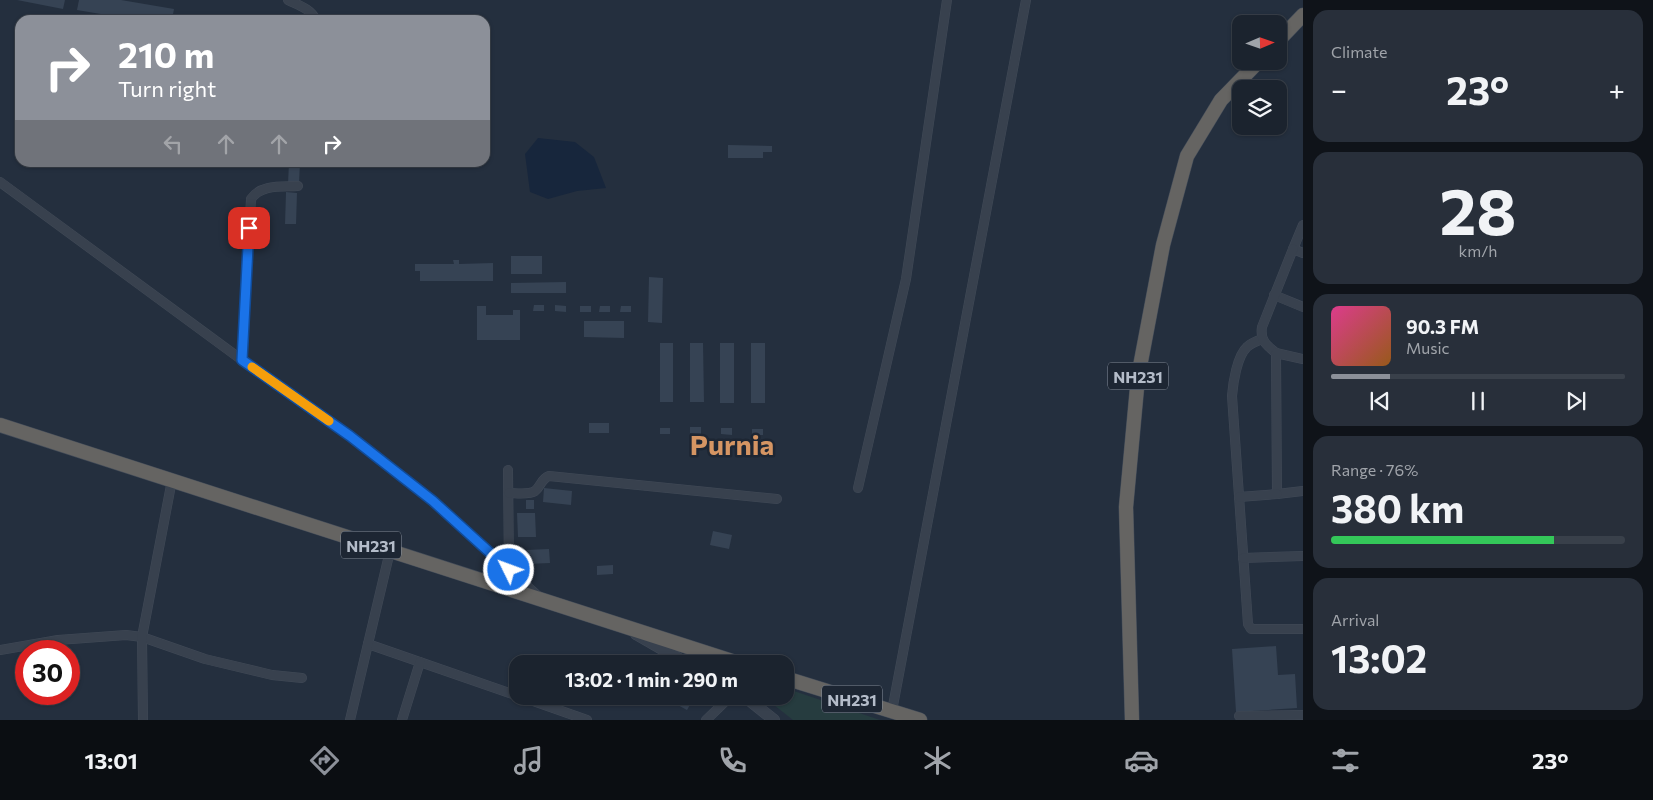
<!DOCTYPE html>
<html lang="en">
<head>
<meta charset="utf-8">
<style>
  :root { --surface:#1b232e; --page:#282f3a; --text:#f1f3f6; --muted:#a0a4aa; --line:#39404a; --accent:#8c9099 }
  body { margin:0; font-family:Commissioner,sans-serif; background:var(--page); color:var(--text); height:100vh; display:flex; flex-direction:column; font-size:19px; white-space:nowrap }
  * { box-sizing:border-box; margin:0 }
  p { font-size:16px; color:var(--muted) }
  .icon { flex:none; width:28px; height:28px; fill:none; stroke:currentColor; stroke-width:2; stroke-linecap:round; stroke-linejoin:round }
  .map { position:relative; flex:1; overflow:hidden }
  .details { display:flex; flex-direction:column; gap:10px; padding:10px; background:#0f1319; width:350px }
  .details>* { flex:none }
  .top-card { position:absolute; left:15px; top:15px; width:475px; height:152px; border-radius:15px; box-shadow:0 1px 4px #0004,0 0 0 1px var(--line); background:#8c9099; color:#fff; overflow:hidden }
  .needle { width:32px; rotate:88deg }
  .fabs { position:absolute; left:1232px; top:15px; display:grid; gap:10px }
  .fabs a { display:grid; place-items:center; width:55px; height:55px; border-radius:10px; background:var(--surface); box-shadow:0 1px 4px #0004,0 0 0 1px var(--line); font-size:25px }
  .speed { position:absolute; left:15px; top:640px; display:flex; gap:10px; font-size:25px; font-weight:700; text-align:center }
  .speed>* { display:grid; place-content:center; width:65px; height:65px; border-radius:50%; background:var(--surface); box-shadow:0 1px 4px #0004,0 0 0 1px var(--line); line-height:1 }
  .speed .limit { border:8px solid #d22; background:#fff; color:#111 }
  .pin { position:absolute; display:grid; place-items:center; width:42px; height:42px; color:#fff; margin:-21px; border-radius:10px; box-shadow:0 2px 8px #0006 }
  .me { position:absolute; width:55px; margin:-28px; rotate:312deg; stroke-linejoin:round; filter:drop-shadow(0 0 4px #0008) }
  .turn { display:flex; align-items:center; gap:18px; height:105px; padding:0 20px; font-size:22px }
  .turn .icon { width:65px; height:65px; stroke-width:2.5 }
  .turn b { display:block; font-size:35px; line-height:42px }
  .lanes { display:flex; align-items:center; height:48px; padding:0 20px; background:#0003; justify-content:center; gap:25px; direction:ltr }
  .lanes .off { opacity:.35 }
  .big { font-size:38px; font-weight:700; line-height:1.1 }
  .details .tile { flex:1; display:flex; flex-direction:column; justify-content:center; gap:8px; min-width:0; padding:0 18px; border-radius:15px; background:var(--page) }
  .details .dial { align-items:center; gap:0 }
  .dial b { font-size:65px; line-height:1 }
  .song { display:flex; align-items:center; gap:15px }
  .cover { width:60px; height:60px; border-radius:8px; background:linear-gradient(135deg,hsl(330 70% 55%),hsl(30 70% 35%)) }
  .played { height:5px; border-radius:2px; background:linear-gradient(90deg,var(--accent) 20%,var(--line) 20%) }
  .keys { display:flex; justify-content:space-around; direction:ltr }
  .heat { display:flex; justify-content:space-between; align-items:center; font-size:28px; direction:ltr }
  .charge { height:8px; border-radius:4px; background:linear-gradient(90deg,#34c759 76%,var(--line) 0) }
  .trip { position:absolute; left:509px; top:655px; width:285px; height:50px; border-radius:15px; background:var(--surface); box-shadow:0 1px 4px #0004,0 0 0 1px var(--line); font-weight:700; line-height:50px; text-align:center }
  .dock { display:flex; height:80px; justify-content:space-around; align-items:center; background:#0b0e12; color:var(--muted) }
  .dock .icon { width:35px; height:35px }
  .dock .current { color:var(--accent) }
  .dock b { font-size:22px; color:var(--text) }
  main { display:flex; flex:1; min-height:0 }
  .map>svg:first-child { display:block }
</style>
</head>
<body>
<main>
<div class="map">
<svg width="1303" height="720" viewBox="0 0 1303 720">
  <rect width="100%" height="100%" fill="#242f3e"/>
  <polygon fill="#263c3f" points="785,688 880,720 793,720 769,701 772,696 785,696"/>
  <polygon fill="#17263c" points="538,138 575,142 594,157 606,188 577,191 548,199 530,192 525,154"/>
  <g fill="#364354">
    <polygon points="17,0 65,0 63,9"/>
    <polygon points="79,0 121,0 174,9 172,20 136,20 77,10"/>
    <polygon points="728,145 772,146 772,152 763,152 763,158 728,158"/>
    <polygon points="289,162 300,162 299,184 288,184"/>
    <polygon points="286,192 297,193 296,224 285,224"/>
    <rect x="511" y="256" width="31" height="18"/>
    <polygon points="453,260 459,260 459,264 493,263 493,281 420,281 420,271 415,271 415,264 454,264"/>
    <polygon points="649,277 663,278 662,323 648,322"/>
    <polygon points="566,282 566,293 511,293 511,283"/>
    <polygon points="534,305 544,305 544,311 533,311"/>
    <polygon points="555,305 566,306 566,312 555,311"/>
    <polygon points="477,306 486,306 486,315 513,315 513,310 520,310 520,340 477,340"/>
    <rect x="580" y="306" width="11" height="6"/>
    <polygon points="600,306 610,306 610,312 599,312"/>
    <polygon points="621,306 631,306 631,312 620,312"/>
    <polygon points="584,321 624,321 624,338 584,337"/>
    <rect x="660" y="343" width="13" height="59"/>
    <polygon points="690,343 703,343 704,402 690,402"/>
    <rect x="720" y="343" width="14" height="60"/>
    <rect x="751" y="343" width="14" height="60"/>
    <rect x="589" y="423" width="20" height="10"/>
    <polygon points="690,427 701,427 701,434 690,433"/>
    <rect x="660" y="428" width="10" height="6"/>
    <polygon points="721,428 732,428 732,435 721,434"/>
    <rect x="752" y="429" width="11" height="6"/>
    <polygon points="544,488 572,491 571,505 543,502"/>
    <rect x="526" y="500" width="8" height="9"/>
    <polygon points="517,513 535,513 536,537 518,537"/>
    <polygon points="713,531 732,535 729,549 710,545"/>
    <polygon points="549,549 550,563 527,564 526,550"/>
    <polygon points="613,565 613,574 597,575 597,566"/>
    <polygon points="1276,646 1278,675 1295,674 1297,708 1236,712 1232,649"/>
    <polygon points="661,696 695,696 687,710"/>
  </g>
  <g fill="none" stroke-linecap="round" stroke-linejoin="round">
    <defs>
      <g id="minor">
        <path d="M288,0c10,5 23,9 28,20"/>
        <polyline points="0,182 242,360 350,436 433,501 538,596"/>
        <polyline points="1303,225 1293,249 1303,253"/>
        <polyline points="1274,295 1303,307"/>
        <path d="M1262,339c-5,2 -11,4 -15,8 -10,9 -14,36 -15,49l16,228 3,5h52"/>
        <path d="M1276,353c-10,-8 -16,-13 -14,-26l31,-78"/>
        <polyline points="1303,359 1276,353 1277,494 1303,491"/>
        <path d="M242,360l9,-161c10,-15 31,-12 47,-13"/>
        <polyline points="508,470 509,570"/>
        <polyline points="858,488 906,279 947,0"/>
        <path d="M509,493c7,0 20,2 26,-2 6,-5 6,-12 14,-15l228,23"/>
        <polyline points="1239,497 1277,494"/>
        <polyline points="1243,558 1303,556"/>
        <polyline points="368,644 518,696"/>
        <polyline points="0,650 58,640 126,635 142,637 205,659 272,675 302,678"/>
        <polyline points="519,696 587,720"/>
        <polyline points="892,711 1026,0"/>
        <polyline points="1239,716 1303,715"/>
        <polyline points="143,720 142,637 172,480"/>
        <polyline points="350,720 390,551"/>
        <polyline points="402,720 420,662"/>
        <polyline points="706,720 731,696"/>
      </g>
      <g id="tertiary">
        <polyline points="636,634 688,664"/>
        <polyline points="744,696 774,720"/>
      </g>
      <g id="trunk">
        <polyline points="1279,40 1303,15"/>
        <polyline points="0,425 741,664"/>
        <polyline points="785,678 920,720"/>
        <polyline points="1132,720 1126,507 1138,377 1163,245 1187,156 1221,100 1259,61"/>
      </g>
    </defs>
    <use href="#minor" stroke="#414a57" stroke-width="10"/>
    <use href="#tertiary" stroke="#414a57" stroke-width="12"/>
    <use href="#trunk" stroke="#434c59" stroke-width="15"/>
    <use href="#minor" stroke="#38414e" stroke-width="9"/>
    <use href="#tertiary" stroke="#38414e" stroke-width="11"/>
    <use href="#trunk" stroke="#656462" stroke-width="14"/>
  </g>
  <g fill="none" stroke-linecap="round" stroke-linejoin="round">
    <defs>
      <polyline id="route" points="249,228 242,360 350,436 433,501 509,570"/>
    </defs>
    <use href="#route" stroke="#114b97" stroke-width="12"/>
    <use href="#route" stroke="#1a73e8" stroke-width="9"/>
    <polyline stroke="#f59e0b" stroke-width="9" points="252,367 329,421"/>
  </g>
  <g text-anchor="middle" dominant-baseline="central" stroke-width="5" stroke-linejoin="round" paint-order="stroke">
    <g fill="#1d2633" stroke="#878f9c" stroke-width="1">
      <rect x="1108" y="362.5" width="60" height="27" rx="4"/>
      <rect x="341" y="531.5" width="60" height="27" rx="4"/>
      <rect x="822" y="685.5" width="60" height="27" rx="4"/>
    </g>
    <g font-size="16" font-weight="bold" fill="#b4bcc9">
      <text x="1138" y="376">NH231</text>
      <text x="371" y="545">NH231</text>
      <text x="852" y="699">NH231</text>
    </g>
    <g font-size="28" font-weight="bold" fill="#d59563" stroke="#1d2633">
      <text x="732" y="444">Purnia</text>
    </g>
  </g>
</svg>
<div class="fabs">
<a><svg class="needle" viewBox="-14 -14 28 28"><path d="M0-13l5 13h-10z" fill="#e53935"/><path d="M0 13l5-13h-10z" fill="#a0a4aa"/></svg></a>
<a><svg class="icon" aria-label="layers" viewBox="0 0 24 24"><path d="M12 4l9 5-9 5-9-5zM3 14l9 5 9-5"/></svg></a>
</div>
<div class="speed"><div class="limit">30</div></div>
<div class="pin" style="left:249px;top:228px;background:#d93025"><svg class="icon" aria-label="arrive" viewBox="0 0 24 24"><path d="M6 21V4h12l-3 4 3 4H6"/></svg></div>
<svg class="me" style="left:509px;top:570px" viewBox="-20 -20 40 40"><circle r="17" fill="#1a73e8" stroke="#fff" stroke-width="3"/><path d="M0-11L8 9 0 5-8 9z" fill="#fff"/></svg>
<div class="trip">13:02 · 1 min · 290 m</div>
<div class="top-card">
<div class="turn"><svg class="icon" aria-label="right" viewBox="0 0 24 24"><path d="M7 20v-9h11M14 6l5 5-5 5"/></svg><div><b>210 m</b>Turn right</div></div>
<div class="lanes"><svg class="icon off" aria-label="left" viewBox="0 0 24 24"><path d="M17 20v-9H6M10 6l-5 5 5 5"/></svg><svg class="icon off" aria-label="ahead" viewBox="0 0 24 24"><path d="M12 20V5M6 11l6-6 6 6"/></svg><svg class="icon off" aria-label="ahead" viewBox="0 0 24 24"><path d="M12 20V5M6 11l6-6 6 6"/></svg><svg class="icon" aria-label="right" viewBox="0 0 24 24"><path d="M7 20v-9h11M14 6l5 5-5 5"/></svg></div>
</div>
</div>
<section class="details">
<div class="tile"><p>Climate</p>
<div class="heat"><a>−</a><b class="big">23°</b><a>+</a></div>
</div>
<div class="tile dial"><b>28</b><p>km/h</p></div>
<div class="tile">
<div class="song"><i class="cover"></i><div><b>90.3 FM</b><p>Music</p></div></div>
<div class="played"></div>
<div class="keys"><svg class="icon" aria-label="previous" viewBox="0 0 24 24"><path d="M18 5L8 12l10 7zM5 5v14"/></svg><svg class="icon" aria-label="pause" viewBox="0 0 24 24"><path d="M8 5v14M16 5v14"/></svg><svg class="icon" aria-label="next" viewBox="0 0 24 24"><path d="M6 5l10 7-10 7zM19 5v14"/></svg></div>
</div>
<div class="tile"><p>Range · 76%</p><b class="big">380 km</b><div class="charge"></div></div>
<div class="tile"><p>Arrival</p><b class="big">13:02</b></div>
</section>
</main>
<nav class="dock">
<b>13:01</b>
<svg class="icon current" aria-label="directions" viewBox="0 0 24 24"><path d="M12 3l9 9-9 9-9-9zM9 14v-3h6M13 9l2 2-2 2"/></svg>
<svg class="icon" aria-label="music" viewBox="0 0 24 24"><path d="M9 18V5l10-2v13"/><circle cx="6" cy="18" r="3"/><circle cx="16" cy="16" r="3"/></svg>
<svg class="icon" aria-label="phone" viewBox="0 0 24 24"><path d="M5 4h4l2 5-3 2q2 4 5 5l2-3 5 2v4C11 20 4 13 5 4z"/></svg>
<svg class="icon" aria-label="climate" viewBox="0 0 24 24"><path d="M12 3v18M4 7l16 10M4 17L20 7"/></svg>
<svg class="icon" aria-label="car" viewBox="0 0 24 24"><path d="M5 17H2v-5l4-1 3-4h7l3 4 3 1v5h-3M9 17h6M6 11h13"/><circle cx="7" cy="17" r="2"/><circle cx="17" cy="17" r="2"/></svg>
<svg class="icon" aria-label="filters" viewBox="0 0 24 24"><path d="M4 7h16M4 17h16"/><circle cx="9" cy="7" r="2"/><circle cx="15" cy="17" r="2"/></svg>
<b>23°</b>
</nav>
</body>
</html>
